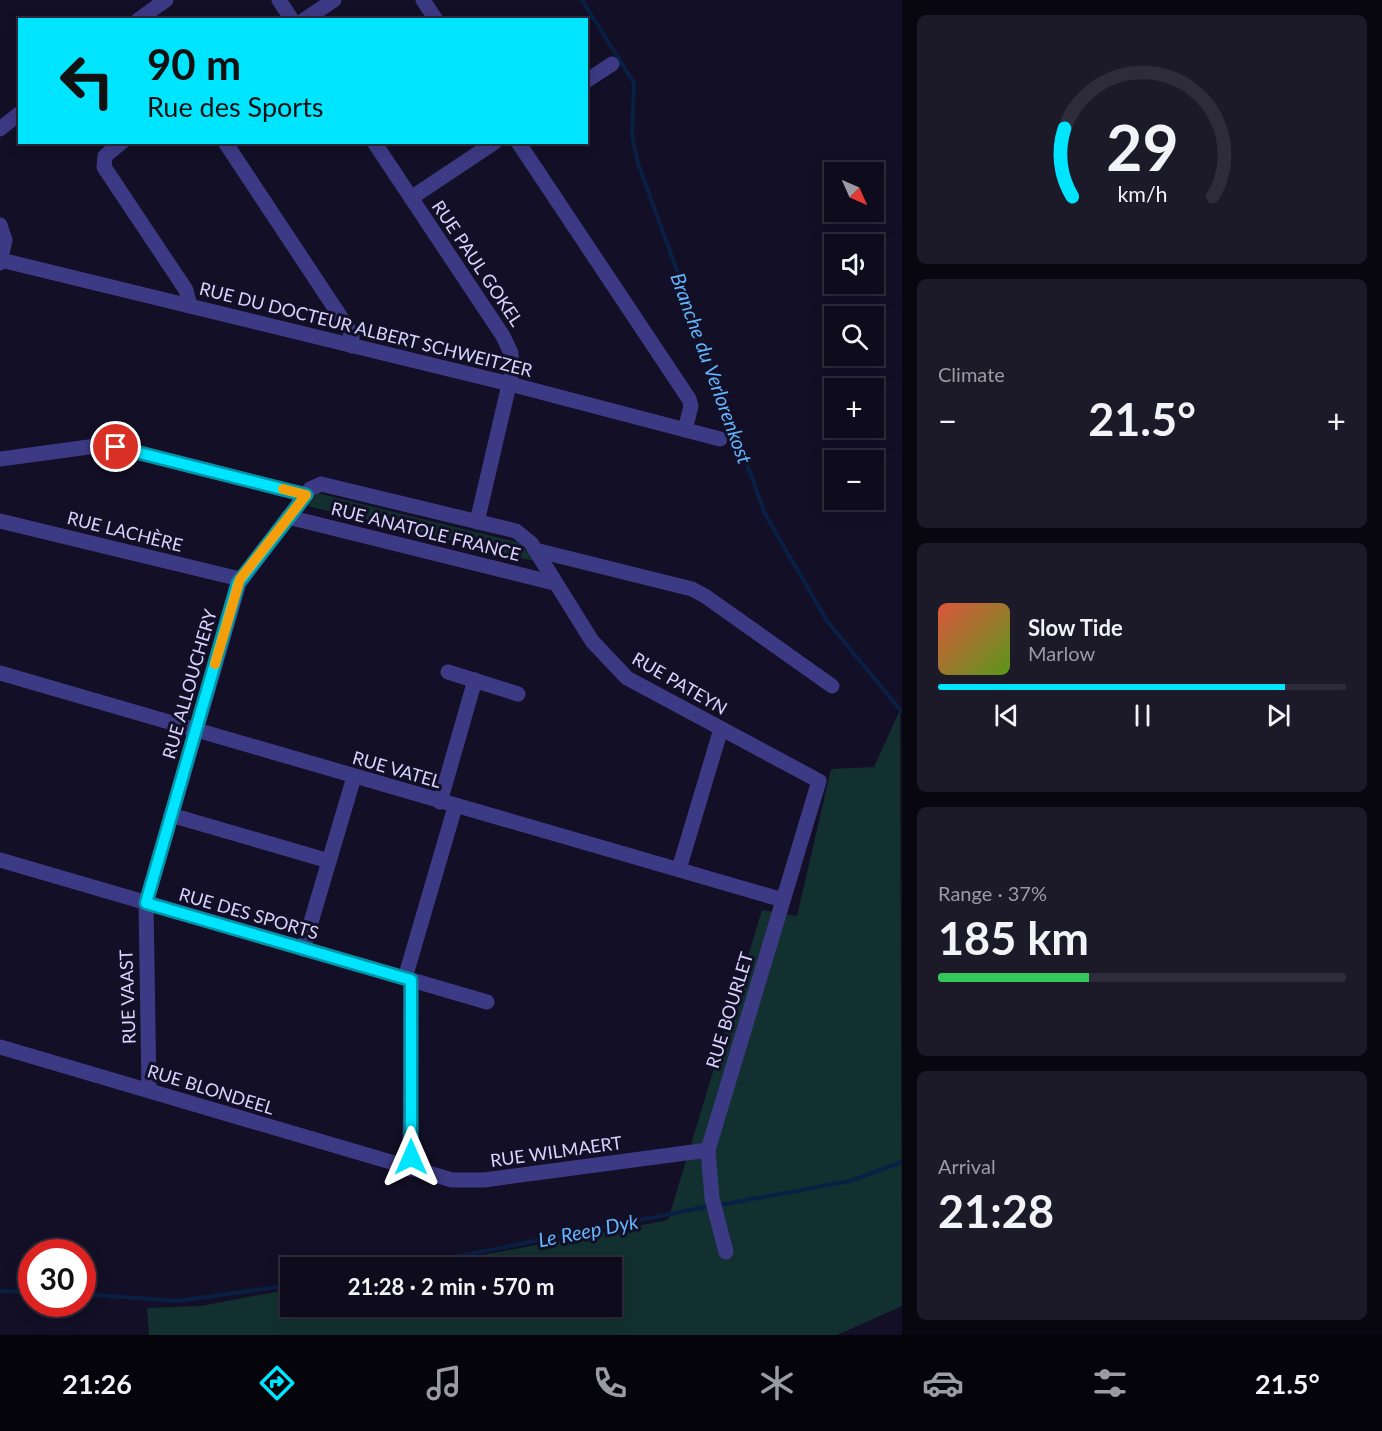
<!DOCTYPE html>
<html lang="en">
<head>
<meta charset="utf-8">
<style>
  :root { --surface:#0e0b1c; --page:#1c1929; --text:#f1f3f6; --muted:#9b9ba3; --line:#2e2b3b; --accent:#00e5ff }
  body { margin:0; font-family:Lato,sans-serif; background:var(--page); color:var(--text); height:100vh; display:flex; flex-direction:column; font-size:22px; white-space:nowrap }
  * { box-sizing:border-box; margin:0 }
  p { font-size:20px; color:var(--muted) }
  .icon { flex:none; width:33px; height:33px; fill:none; stroke:currentColor; stroke-width:2; stroke-linecap:round; stroke-linejoin:round }
  .map { position:relative; flex:1; overflow:hidden }
  .drawer { display:flex; flex-direction:column; gap:15px; padding:15px; background:#08060f; width:480px }
  .drawer>* { flex:none }
  .banner { position:absolute; left:18px; top:18px; width:570px; height:126px; border-radius:0px; box-shadow:0 3px 15px #0003,0 0 0 2px var(--line); background:#00e5ff; color:#111; overflow:hidden }
  .needle { width:39px; rotate:135deg }
  .tools { position:absolute; left:824px; top:162px; display:grid; gap:12px }
  .tools a { display:grid; place-items:center; width:60px; height:60px; border-radius:0px; background:var(--surface); box-shadow:0 3px 15px #0003,0 0 0 2px var(--line); font-size:30px }
  .speed { position:absolute; left:18px; top:1239px; display:flex; gap:12px; font-size:30px; font-weight:700; text-align:center }
  .speed>* { display:grid; place-content:center; width:78px; height:78px; border-radius:50%; background:var(--surface); box-shadow:0 3px 15px #0003,0 0 0 2px var(--line); line-height:1 }
  .speed .limit { border:9px solid #d22; background:#fff; color:#111 }
  .pin { position:absolute; display:grid; place-items:center; width:51px; height:51px; color:#fff; margin:-26px; border:3px solid #fff; border-radius:50%; box-shadow:0 2px 6px #0007 }
  .me { position:absolute; width:66px; margin:-33px; rotate:0deg; stroke-linejoin:round; filter:drop-shadow(0 0 4px #0008) }
  .turn { display:flex; align-items:center; gap:21px; height:126px; padding:0 30px; font-size:27px }
  .turn .icon { width:78px; height:78px; stroke-width:2.5 }
  .turn b { display:block; font-size:42px; line-height:51px }
  .big { font-size:45px; font-weight:700; line-height:1.1 }
  .drawer .card { flex:1; display:flex; flex-direction:column; justify-content:center; gap:9px; min-width:0; padding:0 21px; border-radius:9px; background:var(--page) }
  .drawer .dial { align-items:center; gap:0 }
  .dial svg { height:156px; overflow:visible; fill:none; stroke:var(--line); stroke-width:7; stroke-linecap:round; text-anchor:middle }
  .dial text { fill:var(--text); stroke:none }
  .song { display:flex; align-items:center; gap:18px }
  .cover { width:72px; height:72px; border-radius:9px; background:linear-gradient(135deg,hsl(10 70% 55%),hsl(90 70% 35%)) }
  .played { height:6px; border-radius:3px; background:linear-gradient(90deg,var(--accent) 85%,var(--line) 85%) }
  .keys { display:flex; justify-content:space-around; direction:ltr }
  .heat { display:flex; justify-content:space-between; align-items:center; font-size:33px; direction:ltr }
  .charge { height:9px; border-radius:4px; background:linear-gradient(90deg,#34c759 37%,var(--line) 0) }
  .trip { position:absolute; left:280px; top:1257px; width:342px; height:60px; border-radius:0px; background:var(--surface); box-shadow:0 3px 15px #0003,0 0 0 2px var(--line); font-weight:700; line-height:60px; text-align:center }
  .tabs { display:flex; height:96px; justify-content:space-around; align-items:center; background:#06040b; color:var(--muted) }
  .tabs .icon { width:42px; height:42px }
  .tabs .current { color:var(--accent) }
  .tabs b { font-size:27px; color:var(--text) }
  main { display:flex; flex:1; min-height:0 }
  .map>svg:first-child { display:block }
</style>
</head>
<body>
<main>
<div class="map">
<svg width="902" height="1335" viewBox="0 0 902 1335">
  <rect width="100%" height="100%" fill="#130f26"/>
  <g fill="#12302f">
    <polygon points="317,493 520,543 534,561 308,506"/>
    <polygon points="900,710 902,1306 837,1335 149,1335 147,1308 200,1306 291,1289 291,1306 612,1306 612,1268 419,1267 668,1220 762,910 797,916 831,769 874,767"/>
  </g>
  <g fill="none" stroke-linecap="round" stroke-linejoin="round">
    <g stroke="#0a1f44" stroke-width="4">
      <polyline points="582,0 634,83 632,135 638,163 765,514 827,621 902,712"/>
      <polyline points="720,1205 850,1181 902,1162"/>
      <polyline points="400,1268 705,1207"/>
      <polyline points="0,1291 32,1292"/>
      <polyline points="82,1294 177,1301 291,1285"/>
    </g>
    <g stroke="#3d3a85" stroke-width="15">
      <polyline points="279,0 292,20"/>
      <polyline points="423,0 436,20"/>
      <polyline points="138,20 166,0"/>
      <polyline points="304,20 334,0"/>
      <polyline points="586,81 612,64"/>
      <polyline points="0,129 20,113"/>
      <polyline points="122,142 105,156 104,167 186,290 190,306"/>
      <polyline points="225,142 348,328 352,337 352,346"/>
      <polyline points="374,142 503,336 511,353 512,372 477,522"/>
      <polyline points="518,142 689,399 691,406 685,430"/>
      <polyline points="411,198 495,142"/>
      <polyline points="0,225 5,240 0,263"/>
      <polyline points="1,260 510,384 720,439"/>
      <polyline points="0,459 96,446 116,447 306,495"/>
      <polyline points="288,517 554,583"/>
      <polyline points="0,521 240,579"/>
      <polyline points="535,550 692,589 705,596 832,686"/>
      <polyline points="448,672 518,694"/>
      <polyline points="0,673 783,900"/>
      <polyline points="440,802 475,680"/>
      <polyline points="171,815 329,861"/>
      <polyline points="0,860 487,1002"/>
      <polyline points="679,869 721,729"/>
      <polyline points="303,949 354,777"/>
      <polyline points="405,978 455,807"/>
      <polyline points="0,1047 452,1180 484,1180 708,1150"/>
      <polyline points="149,1090 146,903 239,583 310,489 321,484 516,531 531,543 592,641 627,678 819,781 708,1150 712,1198 726,1252"/>
      <polyline points="410,1169 411,980"/>
    </g>
  </g>
  <g fill="none" stroke-linecap="round" stroke-linejoin="round">
    <defs>
      <polyline id="route" points="116,447 306,495 238,583 146,903 411,980 411,1157"/>
    </defs>
    <use href="#route" stroke="#0095a6" stroke-width="15"/>
    <use href="#route" stroke="#00e5ff" stroke-width="10"/>
    <polyline stroke="#f59e0b" stroke-width="10" points="215,664 240,579 306,495 283,489"/>
  </g>
  <g text-anchor="middle" dominant-baseline="central" stroke-width="6" stroke-linejoin="round" paint-order="stroke">
    <g font-size="18" fill="#d9d4ff" stroke="#130f26">
      <text transform="translate(478 263) rotate(56)">RUE PAUL GOKEL</text>
      <text transform="translate(366 329) rotate(14)">RUE DU DOCTEUR ALBERT SCHWEITZER</text>
      <text transform="translate(125 531) rotate(14)">RUE LACHÈRE</text>
      <text transform="translate(426 531) rotate(14)">RUE ANATOLE FRANCE</text>
      <text transform="translate(680 683) rotate(30)">RUE PATEYN</text>
      <text transform="translate(189 684) rotate(-74)">RUE ALLOUCHERY</text>
      <text transform="translate(397 769) rotate(16)">RUE VATEL</text>
      <text transform="translate(249 913) rotate(16)">RUE DES SPORTS</text>
      <text transform="translate(127 997) rotate(-92)">RUE VAAST</text>
      <text transform="translate(729 1010) rotate(-73)">RUE BOURLET</text>
      <text transform="translate(211 1089) rotate(17)">RUE BLONDEEL</text>
      <text transform="translate(556 1151) rotate(-8)">RUE WILMAERT</text>
    </g>
    <g font-size="20" font-style="italic" fill="#62b6ff" stroke="#130f26">
      <text transform="translate(712 368) rotate(70)">Branche du Verlorenkost</text>
      <text transform="translate(588 1230) rotate(-11)">Le Reep Dyk</text>
    </g>
  </g>
</svg>
<div class="tools">
<a><svg class="needle" viewBox="-14 -14 28 28"><path d="M0-13l5 13h-10z" fill="#e53935"/><path d="M0 13l5-13h-10z" fill="#9b9ba3"/></svg></a>
<a><svg class="icon" aria-label="sound" viewBox="0 0 24 24"><path d="M4 9h4l5-4v14l-5-4H4zM17 9q2 3 0 6"/></svg></a>
<a><svg class="icon" aria-label="search" viewBox="0 0 24 24"><circle cx="10" cy="10" r="6"/><path d="M15 15l6 6"/></svg></a>
<a>+</a>
<a>−</a>
</div>
<div class="speed"><div class="limit">30</div></div>
<div class="pin" style="left:116px;top:447px;background:#d93025"><svg class="icon" aria-label="arrive" viewBox="0 0 24 24"><path d="M6 21V4h12l-3 4 3 4H6"/></svg></div>
<svg class="me" style="left:411px;top:1157px" viewBox="-20 -20 40 40"><path d="M0-17L14 15 0 8-14 15z" fill="#00e5ff" stroke="#fff" stroke-width="4"/></svg>
<div class="trip">21:28 · 2 min · 570 m</div>
<div class="banner">
<div class="turn"><svg class="icon" aria-label="left" viewBox="0 0 24 24"><path d="M17 20v-9H6M10 6l-5 5 5 5"/></svg><div><b>90 m</b>Rue des Sports</div></div>
</div>
</div>
<section class="drawer">
<div class="card dial"><svg viewBox="0 0 100 80">
<path d="M14 69A42 42 0 1 1 86 69"/>
<path d="M14 69A42 42 0 0 1 10 34" stroke="#00e5ff"/>
<text x="50" y="56" font-size="32" font-weight="700">29</text>
<text x="50" y="72" font-size="11">km/h</text>
</svg></div>
<div class="card"><p>Climate</p>
<div class="heat"><a>−</a><b class="big">21.5°</b><a>+</a></div>
</div>
<div class="card">
<div class="song"><i class="cover"></i><div><b>Slow Tide</b><p>Marlow</p></div></div>
<div class="played"></div>
<div class="keys"><svg class="icon" aria-label="previous" viewBox="0 0 24 24"><path d="M18 5L8 12l10 7zM5 5v14"/></svg><svg class="icon" aria-label="pause" viewBox="0 0 24 24"><path d="M8 5v14M16 5v14"/></svg><svg class="icon" aria-label="next" viewBox="0 0 24 24"><path d="M6 5l10 7-10 7zM19 5v14"/></svg></div>
</div>
<div class="card"><p>Range · 37%</p><b class="big">185 km</b><div class="charge"></div></div>
<div class="card"><p>Arrival</p><b class="big">21:28</b></div>
</section>
</main>
<nav class="tabs">
<b>21:26</b>
<svg class="icon current" aria-label="directions" viewBox="0 0 24 24"><path d="M12 3l9 9-9 9-9-9zM9 14v-3h6M13 9l2 2-2 2"/></svg>
<svg class="icon" aria-label="music" viewBox="0 0 24 24"><path d="M9 18V5l10-2v13"/><circle cx="6" cy="18" r="3"/><circle cx="16" cy="16" r="3"/></svg>
<svg class="icon" aria-label="phone" viewBox="0 0 24 24"><path d="M5 4h4l2 5-3 2q2 4 5 5l2-3 5 2v4C11 20 4 13 5 4z"/></svg>
<svg class="icon" aria-label="climate" viewBox="0 0 24 24"><path d="M12 3v18M4 7l16 10M4 17L20 7"/></svg>
<svg class="icon" aria-label="car" viewBox="0 0 24 24"><path d="M5 17H2v-5l4-1 3-4h7l3 4 3 1v5h-3M9 17h6M6 11h13"/><circle cx="7" cy="17" r="2"/><circle cx="17" cy="17" r="2"/></svg>
<svg class="icon" aria-label="filters" viewBox="0 0 24 24"><path d="M4 7h16M4 17h16"/><circle cx="9" cy="7" r="2"/><circle cx="15" cy="17" r="2"/></svg>
<b>21.5°</b>
</nav>
</body>
</html>
